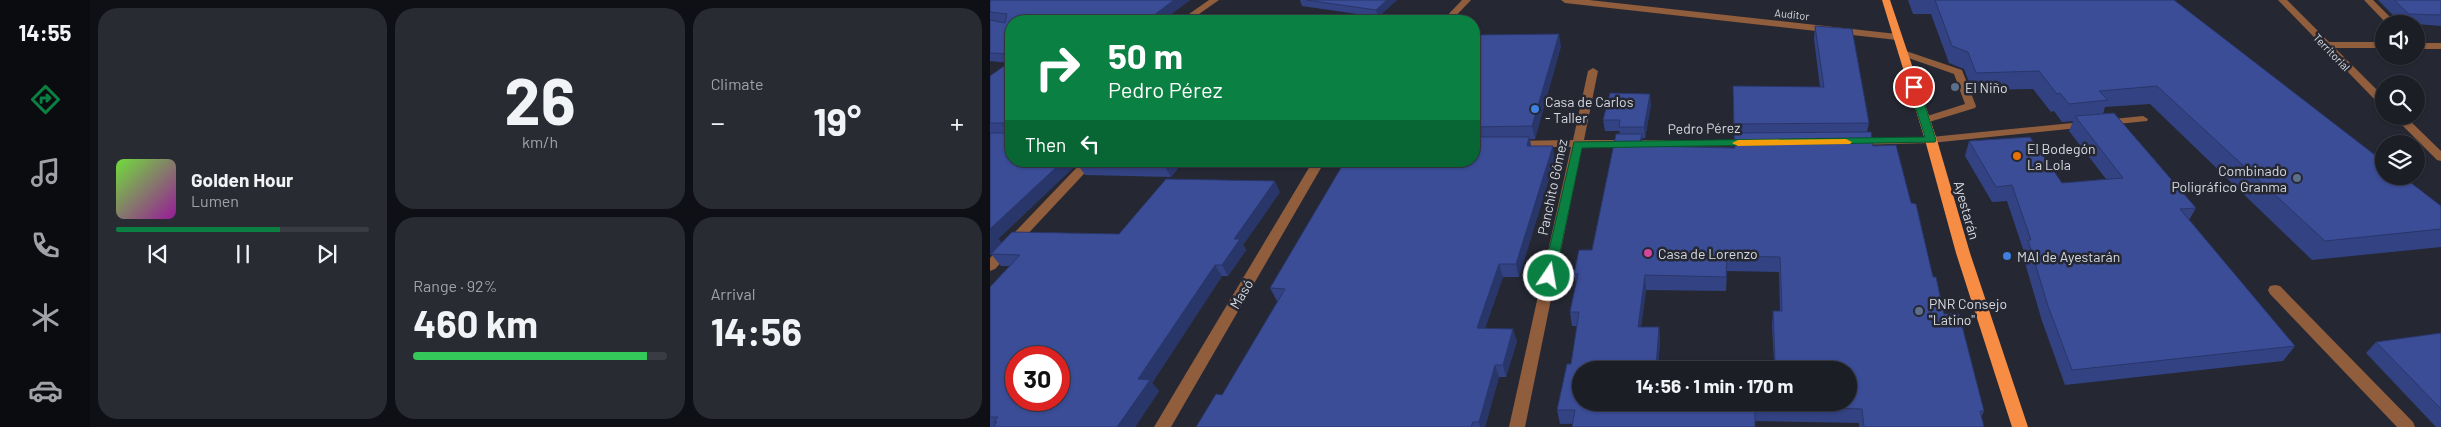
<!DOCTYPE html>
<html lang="en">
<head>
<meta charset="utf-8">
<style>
  :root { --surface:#1c1e26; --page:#292b32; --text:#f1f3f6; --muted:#a0a2a7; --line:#3a3c43; --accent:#0b8043 }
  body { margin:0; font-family:Barlow,sans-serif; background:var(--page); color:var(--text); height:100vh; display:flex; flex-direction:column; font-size:19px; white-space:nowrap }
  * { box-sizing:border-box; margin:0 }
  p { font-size:16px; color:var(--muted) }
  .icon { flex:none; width:28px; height:28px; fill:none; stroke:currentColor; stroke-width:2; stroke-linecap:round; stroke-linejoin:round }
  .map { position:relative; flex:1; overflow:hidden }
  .details { display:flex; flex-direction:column; gap:8px; padding:8px; background:#0f1015; width:900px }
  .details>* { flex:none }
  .banner { position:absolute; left:15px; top:15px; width:475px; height:152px; border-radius:20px; box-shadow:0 1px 4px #0004,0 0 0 1px var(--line); background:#0b8043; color:#fff; overflow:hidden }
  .fabs { position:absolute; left:1385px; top:15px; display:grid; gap:10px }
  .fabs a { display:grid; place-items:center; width:50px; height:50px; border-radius:50%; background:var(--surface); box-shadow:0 1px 4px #0004,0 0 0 1px var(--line); font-size:25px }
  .speed { position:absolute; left:15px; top:346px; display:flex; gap:10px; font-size:25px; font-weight:700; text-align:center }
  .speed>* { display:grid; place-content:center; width:65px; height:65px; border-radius:50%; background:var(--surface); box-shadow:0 1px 4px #0004,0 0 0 1px var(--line); line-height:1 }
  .speed .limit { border:8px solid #d22; background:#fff; color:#111 }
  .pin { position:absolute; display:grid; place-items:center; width:42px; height:42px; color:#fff; margin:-21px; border:2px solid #fff; border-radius:50%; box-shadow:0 1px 5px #0007 }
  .me { position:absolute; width:55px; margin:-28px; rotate:12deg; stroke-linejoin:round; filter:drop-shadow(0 0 4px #0008) }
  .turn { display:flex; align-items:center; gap:18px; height:105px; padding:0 20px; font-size:22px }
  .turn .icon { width:65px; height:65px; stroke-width:2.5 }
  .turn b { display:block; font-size:35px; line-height:42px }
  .then { display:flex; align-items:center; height:48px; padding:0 20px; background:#0003; gap:10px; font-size:19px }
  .big { font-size:38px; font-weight:700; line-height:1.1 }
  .details .tile { flex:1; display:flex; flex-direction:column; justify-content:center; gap:8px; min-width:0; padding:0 18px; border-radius:20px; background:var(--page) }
  .details .dial { align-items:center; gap:0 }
  .dial b { font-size:65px; line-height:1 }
  .song { display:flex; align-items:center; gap:15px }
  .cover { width:60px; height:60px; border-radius:8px; background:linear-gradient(135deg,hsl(100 70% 55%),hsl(300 70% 35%)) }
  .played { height:5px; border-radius:2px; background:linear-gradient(90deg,var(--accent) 65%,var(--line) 65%) }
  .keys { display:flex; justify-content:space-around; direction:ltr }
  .heat { display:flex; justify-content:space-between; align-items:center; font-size:28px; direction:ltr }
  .charge { height:8px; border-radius:4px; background:linear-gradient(90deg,#34c759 92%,var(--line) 0) }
  .details .tiles { flex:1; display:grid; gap:8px; grid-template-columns:repeat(3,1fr) }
  .tile:first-child { grid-row:span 2 }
  .trip { position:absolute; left:582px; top:361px; width:285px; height:50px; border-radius:25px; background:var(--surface); box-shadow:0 1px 4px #0004,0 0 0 1px var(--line); font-weight:700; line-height:50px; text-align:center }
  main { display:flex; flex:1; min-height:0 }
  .menu { display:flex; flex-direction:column; width:90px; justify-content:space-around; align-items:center; background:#0b0c0f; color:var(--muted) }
  .menu .icon { width:35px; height:35px }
  .menu .selected { color:var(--accent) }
  .menu b { font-size:22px; color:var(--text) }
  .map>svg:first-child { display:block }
</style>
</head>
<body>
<main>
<nav class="menu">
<b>14:55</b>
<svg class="icon selected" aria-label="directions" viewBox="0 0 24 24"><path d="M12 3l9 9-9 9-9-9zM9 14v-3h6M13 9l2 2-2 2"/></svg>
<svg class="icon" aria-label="music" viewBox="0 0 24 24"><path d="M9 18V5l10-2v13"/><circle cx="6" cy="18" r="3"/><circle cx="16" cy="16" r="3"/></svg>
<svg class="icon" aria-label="phone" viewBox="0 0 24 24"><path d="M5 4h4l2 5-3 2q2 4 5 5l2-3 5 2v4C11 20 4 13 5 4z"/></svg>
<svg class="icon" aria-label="climate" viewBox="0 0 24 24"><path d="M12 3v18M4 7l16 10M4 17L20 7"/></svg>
<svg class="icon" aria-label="car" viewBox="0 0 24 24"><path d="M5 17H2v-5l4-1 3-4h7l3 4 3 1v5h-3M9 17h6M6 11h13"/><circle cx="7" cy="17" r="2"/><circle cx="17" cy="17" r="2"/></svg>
</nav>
<section class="details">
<div class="tiles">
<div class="tile">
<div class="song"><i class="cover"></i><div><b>Golden Hour</b><p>Lumen</p></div></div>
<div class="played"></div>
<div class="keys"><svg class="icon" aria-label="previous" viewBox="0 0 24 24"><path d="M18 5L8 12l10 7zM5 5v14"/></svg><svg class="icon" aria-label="pause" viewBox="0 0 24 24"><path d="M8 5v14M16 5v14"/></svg><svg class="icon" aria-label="next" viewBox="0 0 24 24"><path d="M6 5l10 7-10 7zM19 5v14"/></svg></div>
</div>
<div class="tile dial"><b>26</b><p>km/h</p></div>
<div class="tile"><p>Climate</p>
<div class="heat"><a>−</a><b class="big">19°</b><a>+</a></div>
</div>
<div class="tile"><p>Range · 92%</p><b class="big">460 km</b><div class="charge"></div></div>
<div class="tile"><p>Arrival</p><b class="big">14:56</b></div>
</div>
</section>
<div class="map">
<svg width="1451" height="427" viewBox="0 0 1451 427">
  <rect width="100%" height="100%" fill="#252832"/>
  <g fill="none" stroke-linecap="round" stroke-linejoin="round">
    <g fill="#905d3d" fill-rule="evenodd">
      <polygon points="219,0 229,0 199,21 189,21"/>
      <polygon points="472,0 481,0 461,21 452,21"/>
      <polygon points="571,0 599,0 907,34 912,37 907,40 575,3"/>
      <polygon points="1288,0 1297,0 1339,42 1394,42 1394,48 1345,48 1394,97 1394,106 1390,105"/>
      <polygon points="1374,0 1383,0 1407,24 1397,24"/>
      <rect x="1426" y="43" width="25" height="6"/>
      <polygon points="913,50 972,70 986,106 985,108 939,122 931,122 930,120 931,118 975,104 964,74 910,55 908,53"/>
      <polygon points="603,68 608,71 594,140 761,140 767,143 761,146 592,147 535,427 519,427 581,147 524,147 518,144 524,141 583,140 598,71"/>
      <polygon points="1153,116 1158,119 1157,121 941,143 866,145 860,142 866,139 941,137"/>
      <polygon points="1403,116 1415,116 1451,151 1451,161 1447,160"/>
      <polygon points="93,161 106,161 5,269 0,271 0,258"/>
      <polygon points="323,161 335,161 181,427 164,427"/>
      <polygon points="1285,285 1290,286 1423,422 1425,427 1407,427 1280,294 1278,290 1280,286"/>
    </g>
    <polygon fill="#f78d45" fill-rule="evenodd" points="892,0 900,0 947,140 980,253 1038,427 1022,427 966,253 935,140"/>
  </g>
  <g fill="#334282" fill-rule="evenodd">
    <polygon points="0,0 200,0 172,21 21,21 21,161 90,161 8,239 12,243 129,234 290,192 253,245 256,250 238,276 232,276 162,383 169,391 145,427 0,427 0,287 20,266 11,266 1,254 0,255 0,76 19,63 0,61"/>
    <polygon points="310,0 407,0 388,17 312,6"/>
    <polygon points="918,0 1184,0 1451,206 1451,247 1322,260 1160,104 1115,107 1113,114 1206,208 1199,220 1305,346 1293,361 1075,385 1052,321 1033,256 1034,252 1017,201 1002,202 975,156 979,141 1072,183 1116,179 1079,131 1083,121 1072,122 1064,111 1061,112 1043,89 982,90 974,69 959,63 941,14 923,14"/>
    <polygon points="1388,0 1451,0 1451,26 1426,24 1412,24"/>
    <path d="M825,26l54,97 -2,9 6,14 38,57 33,111 40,97 -3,7 3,9h-125v-4l-104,-2 -195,3 -3,-14 14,-46 6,-38h-5l-2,-14 6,-29 -2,-9 18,-24 28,-116 -1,-3h-14l-2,-11 48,-15 -6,33h-3l1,8 91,2 -1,-62 87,1 -6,-48zM737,271l52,1 1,39h-7l-1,15 2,35h-13l-1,7 -102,-2 2,-25 -1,-14h-18l5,-37 80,1z"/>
    <polygon points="484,35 571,46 545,139 540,139 541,146 565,159 529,277 513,277 495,328 527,341 516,377 509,377 495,427 206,427 232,395 288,301 287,301 280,288 484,161"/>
    <polygon points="92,161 194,161 181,177 95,175 88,165"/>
    <polygon points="1451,333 1451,427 1446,427 1376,353 1386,342"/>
  </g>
  <g fill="#29366a">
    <polygon points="184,0 200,0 172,21 156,21"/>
    <polygon points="397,0 407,0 388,17 386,10"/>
    <polygon points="569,34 571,46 545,139 542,126"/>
    <polygon points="660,94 661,105 655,138 654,127"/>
    <polygon points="652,134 653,148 649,146"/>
    <polygon points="539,137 542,149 537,146"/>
    <polygon points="563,146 565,159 529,277 526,264"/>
    <polygon points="73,161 90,161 8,239 12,243 0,255 0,229"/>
    <polygon points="180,161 194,161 181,177 175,167"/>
    <polygon points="285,181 290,192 253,245 256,250 238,276 232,265 244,239"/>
    <polygon points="509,264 513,277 491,340 487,328"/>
    <polygon points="225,265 232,276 162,383 169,391 145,427 127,427 148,379"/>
    <polygon points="655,275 656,290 649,341 648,327"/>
    <polygon points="669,327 670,341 668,370 666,366"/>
    <polygon points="523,329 527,341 516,377 513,365"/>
    <polygon points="505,365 509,377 495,427 490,427 489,422"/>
  </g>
  <g fill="#3b4d97" stroke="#29366a" fill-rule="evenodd">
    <polygon points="0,0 184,0 156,21 21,21 21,54 0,53 0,20 15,23 17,14 0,12"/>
    <polygon points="316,0 397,0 386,10"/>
    <polygon points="945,0 1184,0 1394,162 1394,176 1412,176 1451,206 1451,229 1335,241 1167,86 1109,91 1118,100 1079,104 1070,93 1067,94 1049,71 986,73 978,52 962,46"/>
    <polygon points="1404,0 1451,0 1451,15 1419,14"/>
    <polygon points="825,26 862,29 879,123 744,124 743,86 834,87"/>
    <polygon points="569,34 542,126 484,127 484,35"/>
    <polygon points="21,61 21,161 73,161 0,229 0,133 15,133 14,123 0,123 0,76"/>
    <polygon points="620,93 660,94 654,127 629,127 630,120 613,120"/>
    <polygon points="1124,113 1206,208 1190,209 1305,346 1082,370 1058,306 1038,240 1041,240 1022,185 1006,187 979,141 1040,137 1072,183 1133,178 1085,116"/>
    <path d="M881,132l2,14 23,-1 15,58 5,1 17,73h3l8,37h15l25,97h-4l4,16h-120l-2,-18 -107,-3v21h-183l3,-17h-18l10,-46h4l8,-52h-9l8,-38h-4l5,-24h13l24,-116h26l-3,12 96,2 -1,-15zM737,256l53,1 2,54h-9l2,50h-14v7l-105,-2 3,-39h-21l7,-52 81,2zM591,370h268v32h-268z"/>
    <polygon points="484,137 539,137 537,146 563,146 526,264 509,264 487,328 523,329 513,365 505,365 489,422 483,422 481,427 206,427 226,394 232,395 295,289 280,288 355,161 484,161"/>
    <polygon points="92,161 180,161 175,167 88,165"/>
    <path d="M176,179l109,2 -41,58h6l-18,26h-7l-77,114 12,1 -33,47h-124l4,-5h-3l4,-5h-8v-130l30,-32 -29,-1 21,-22 107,2zM26,358h43v42h-43z"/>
    <polygon points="1451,333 1451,409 1386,342"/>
  </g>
  <polygon fill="#0b8043" stroke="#07532c" points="924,84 929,87 946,140 945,142 592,148 565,276 559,281 553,276 584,142 935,137 919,87"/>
  <polygon fill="#f59e0b" points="856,139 862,142 860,144 748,146 742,143 748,140"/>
  <g fill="#5c6f8a" stroke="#252832" stroke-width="2">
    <circle cx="965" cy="87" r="5"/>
    <circle cx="1307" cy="178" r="5"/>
    <circle cx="929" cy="311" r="5"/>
  </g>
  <g fill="#3f7fe0" stroke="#252832" stroke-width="2">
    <circle cx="545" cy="109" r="5"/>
    <circle cx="1017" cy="256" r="5"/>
  </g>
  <circle fill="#e8710a" stroke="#252832" stroke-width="2" cx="1027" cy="156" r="5"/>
  <circle fill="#d1479c" stroke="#252832" stroke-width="2" cx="658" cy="253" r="5"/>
  <g text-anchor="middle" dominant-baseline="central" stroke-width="5" stroke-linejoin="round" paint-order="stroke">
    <g font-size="11" fill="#d7dae0" stroke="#252832">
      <text transform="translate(802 14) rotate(6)">Auditor</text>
      <text transform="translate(1342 52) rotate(46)">Territorial</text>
    </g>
    <g font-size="14" fill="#d7dae0" stroke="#252832" text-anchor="start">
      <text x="975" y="87">El Niño</text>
      <text x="555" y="101">Casa de Carlos<tspan x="555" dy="16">- Taller</tspan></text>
      <text x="1037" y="148">El Bodegón<tspan x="1037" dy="16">La Lola</tspan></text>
      <text x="1297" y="170" text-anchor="end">Combinado<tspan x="1297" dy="16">Poligráfico Granma</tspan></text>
      <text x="668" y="253">Casa de Lorenzo</text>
      <text x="1027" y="256">MAI de Ayestarán</text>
      <text x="939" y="303">PNR Consejo<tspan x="939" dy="16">"Latino"</tspan></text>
    </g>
    <g font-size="14" fill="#d7dae0" stroke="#252832">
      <text transform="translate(714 128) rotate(-1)">Pedro Pérez</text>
      <text transform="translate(562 187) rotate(-78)">Panchito Gómez</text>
      <text transform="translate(977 210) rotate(74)">Ayestarán</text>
      <text transform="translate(251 294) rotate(-59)">Masó</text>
    </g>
  </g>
</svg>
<div class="fabs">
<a><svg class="icon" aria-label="sound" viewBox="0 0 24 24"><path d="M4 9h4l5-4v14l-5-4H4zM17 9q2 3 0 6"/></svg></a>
<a><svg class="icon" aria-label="search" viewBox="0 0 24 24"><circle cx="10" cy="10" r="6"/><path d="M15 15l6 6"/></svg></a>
<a><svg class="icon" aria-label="layers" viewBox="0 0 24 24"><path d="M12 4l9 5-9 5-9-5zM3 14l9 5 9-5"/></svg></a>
</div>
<div class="speed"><div class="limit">30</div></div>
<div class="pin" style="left:924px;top:87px;background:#d93025"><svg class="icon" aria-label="arrive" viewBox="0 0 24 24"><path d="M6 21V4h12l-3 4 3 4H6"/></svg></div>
<svg class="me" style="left:559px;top:276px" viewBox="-20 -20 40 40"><circle r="17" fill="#0b8043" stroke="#fff" stroke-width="3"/><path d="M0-11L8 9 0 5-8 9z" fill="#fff"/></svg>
<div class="trip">14:56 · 1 min · 170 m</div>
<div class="banner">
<div class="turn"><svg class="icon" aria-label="right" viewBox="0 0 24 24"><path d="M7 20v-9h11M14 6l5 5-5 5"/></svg><div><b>50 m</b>Pedro Pérez</div></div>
<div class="then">Then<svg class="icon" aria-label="left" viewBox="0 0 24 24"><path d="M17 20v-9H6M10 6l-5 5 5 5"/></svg></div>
</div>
</div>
</main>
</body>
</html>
